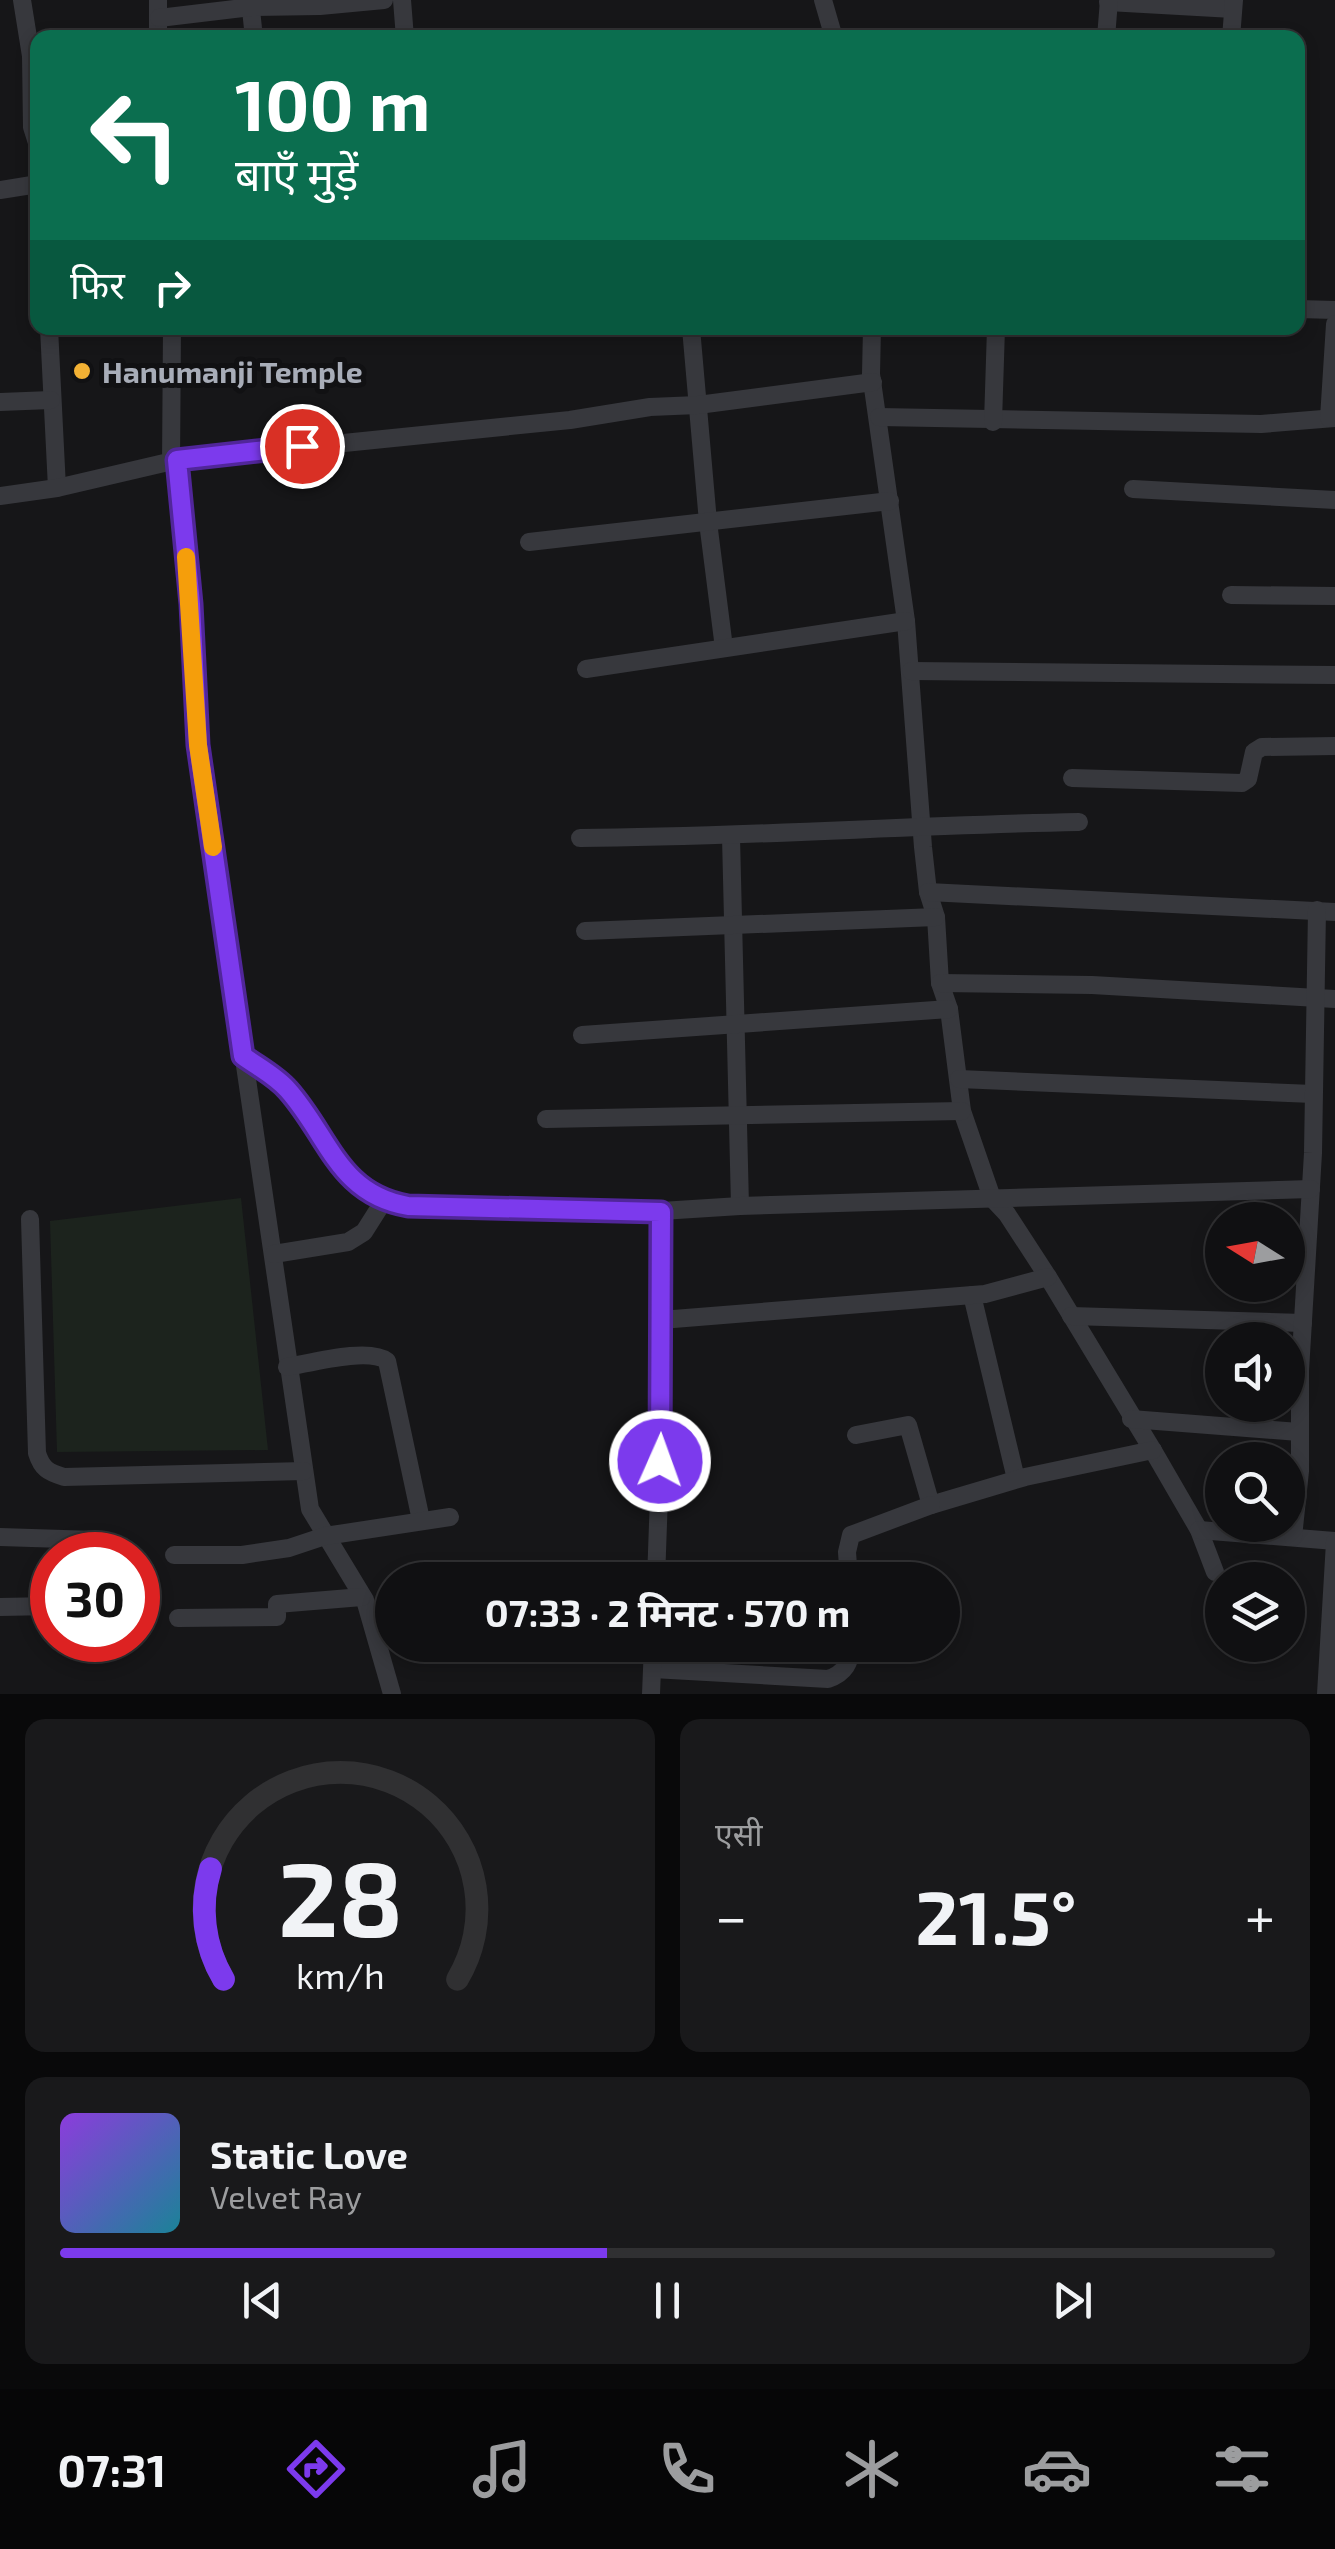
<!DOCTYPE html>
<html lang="hi">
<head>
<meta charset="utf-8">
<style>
  :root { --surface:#101012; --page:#19191b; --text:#f1f3f6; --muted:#9c9d9f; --line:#303032; --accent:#7c3aed }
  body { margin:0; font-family:"Exo 2","Noto Sans Devanagari",sans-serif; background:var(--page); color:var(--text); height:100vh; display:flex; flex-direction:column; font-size:38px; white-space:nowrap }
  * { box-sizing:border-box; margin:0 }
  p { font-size:32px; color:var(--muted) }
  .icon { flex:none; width:55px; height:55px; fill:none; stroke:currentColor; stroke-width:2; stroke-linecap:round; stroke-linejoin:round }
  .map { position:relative; height:1694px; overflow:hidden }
  .side { display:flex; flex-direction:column; gap:25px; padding:25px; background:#09090a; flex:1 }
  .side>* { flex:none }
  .top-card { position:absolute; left:30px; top:30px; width:1275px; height:305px; border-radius:20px; box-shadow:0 5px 15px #0003,0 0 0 2px var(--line); background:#0b6e4f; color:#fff; overflow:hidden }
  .needle { width:65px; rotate:281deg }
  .tools { position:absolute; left:1205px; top:1202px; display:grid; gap:20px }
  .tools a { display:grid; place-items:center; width:100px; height:100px; border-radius:50%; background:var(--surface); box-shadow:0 5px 15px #0003,0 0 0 2px var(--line); font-size:50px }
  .speed { position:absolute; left:30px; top:1532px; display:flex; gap:20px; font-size:50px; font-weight:700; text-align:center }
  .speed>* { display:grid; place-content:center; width:130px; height:130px; border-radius:50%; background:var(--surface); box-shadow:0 5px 15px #0003,0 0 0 2px var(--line); line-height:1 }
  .speed .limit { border:15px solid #d22; background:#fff; color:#111 }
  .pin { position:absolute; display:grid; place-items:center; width:85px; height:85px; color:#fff; margin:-42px; border:5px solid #fff; border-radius:50%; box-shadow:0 2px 10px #0007 }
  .me { position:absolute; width:110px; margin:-55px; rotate:2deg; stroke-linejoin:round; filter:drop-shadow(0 0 8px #0008) }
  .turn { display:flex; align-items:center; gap:35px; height:210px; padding:0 40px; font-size:45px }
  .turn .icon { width:130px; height:130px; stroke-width:2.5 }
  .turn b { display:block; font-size:70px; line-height:85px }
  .then { display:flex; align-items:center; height:95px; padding:0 40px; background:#0003; gap:20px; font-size:38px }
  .big { font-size:75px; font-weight:700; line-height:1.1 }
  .side .tile { flex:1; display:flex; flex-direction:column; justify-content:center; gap:15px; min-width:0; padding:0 35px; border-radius:20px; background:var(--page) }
  .side .dial { align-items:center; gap:0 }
  .dial svg { height:260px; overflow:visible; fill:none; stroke:var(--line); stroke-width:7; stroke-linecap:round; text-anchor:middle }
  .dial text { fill:var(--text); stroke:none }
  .song { display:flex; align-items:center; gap:30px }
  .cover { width:120px; height:120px; border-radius:15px; background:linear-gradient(135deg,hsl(270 70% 55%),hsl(190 70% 35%)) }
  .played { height:10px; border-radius:5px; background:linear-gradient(90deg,var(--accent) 45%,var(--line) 45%) }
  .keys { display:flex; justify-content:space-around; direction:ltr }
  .heat { display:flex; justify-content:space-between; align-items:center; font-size:55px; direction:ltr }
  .side .tiles { flex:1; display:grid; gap:25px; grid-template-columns:1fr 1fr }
  .tile:last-child { grid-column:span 2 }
  .trip { position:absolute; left:375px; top:1562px; width:585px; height:100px; border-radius:50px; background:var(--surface); box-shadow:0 5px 15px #0003,0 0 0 2px var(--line); font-weight:700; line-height:100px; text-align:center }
  .tabs { display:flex; height:160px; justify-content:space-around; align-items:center; background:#060607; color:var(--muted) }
  .tabs .icon { width:70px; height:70px }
  .tabs .current { color:var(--accent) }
  .tabs b { font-size:45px; color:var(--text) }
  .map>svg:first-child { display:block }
</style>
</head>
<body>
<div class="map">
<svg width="1335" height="1694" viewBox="0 0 1335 1694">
  <rect width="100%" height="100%" fill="#161618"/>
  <polygon fill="#1c231d" points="241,1198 268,1450 57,1452 50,1221"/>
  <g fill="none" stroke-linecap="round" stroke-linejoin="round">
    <g stroke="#37383d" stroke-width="18">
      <polyline points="22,0 31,56 32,127 38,146"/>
      <polyline points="158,0 158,38"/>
      <polyline points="250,0 254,38"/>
      <polyline points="402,0 405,38"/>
      <polyline points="823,0 834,38"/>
      <polyline points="1108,2 1233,9"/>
      <polyline points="159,18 251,7 320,6 384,0"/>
      <polyline points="1106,38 1109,0"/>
      <polyline points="1231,38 1234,0"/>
      <polyline points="0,190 38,184"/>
      <polyline points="1298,309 1335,310"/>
      <polyline points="49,328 57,488"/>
      <polyline points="691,328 708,522 724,648"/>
      <polyline points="872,328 871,374 906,621 923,847 928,892 936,917 940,983 949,1009 962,1111 992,1198 1007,1214 1048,1277 1155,1454 1199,1530 1215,1572"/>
      <polyline points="0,402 51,400"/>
      <polyline points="879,417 1261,424 1335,418"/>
      <polyline points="1329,418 1335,324"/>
      <polyline points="993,422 996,328"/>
      <polyline points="177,460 191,604 198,745 310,1509 365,1600 392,1694"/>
      <polyline points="171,464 172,328"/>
      <polyline points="1133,489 1335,500"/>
      <polyline points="0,496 57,488 177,460 570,420 650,407 698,405 873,382"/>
      <polyline points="529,542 890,501"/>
      <polyline points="1231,595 1335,596"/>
      <polyline points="586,669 906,621"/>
      <polyline points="911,671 1335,675"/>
      <polyline points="1072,778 1242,783 1248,779 1254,752 1262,747 1335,746"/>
      <polyline points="731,837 740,1206"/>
      <path d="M580,838c167,-1 333,-13 499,-16"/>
      <polyline points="928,892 1335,912"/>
      <polyline points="585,931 936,917"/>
      <polyline points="940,983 1092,985 1335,999"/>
      <polyline points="582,1035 949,1009"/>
      <path d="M243,1056c15,11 33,20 44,33 43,47 50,105 121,117l253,5"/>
      <polyline points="959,1079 1313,1094"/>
      <polyline points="546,1119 962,1111"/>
      <path d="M30,1219l7,234c5,16 11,19 27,24l240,-6"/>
      <polyline points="274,1254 348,1242 364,1232 383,1202"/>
      <polyline points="972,1295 1016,1479"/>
      <polyline points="1071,1316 1303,1323"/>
      <polyline points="661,1320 985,1294 1048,1277"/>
      <path d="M287,1367c24,-4 82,-20 100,-6l34,159"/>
      <polyline points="1131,1419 1299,1432"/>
      <polyline points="856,1435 908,1425 931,1505 1025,1477 1153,1450"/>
      <polyline points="1199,1530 1335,1541"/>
      <polyline points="0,1537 95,1540"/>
      <polyline points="1293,1537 1300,1471 1300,1371 1313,1153 1317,910"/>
      <polyline points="174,1555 242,1555 289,1548 325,1536 450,1517"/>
      <polyline points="656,1578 789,1580"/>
      <polyline points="656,1580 663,1383 661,1211 740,1206 1311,1189"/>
      <polyline points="849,1580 847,1552 851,1535 931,1505"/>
      <polyline points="0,1607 52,1606"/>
      <polyline points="178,1618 277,1617 277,1604 362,1597"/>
      <path d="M653,1669l175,10c18,-6 21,-16 25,-34"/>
      <polyline points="651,1694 653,1645"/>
      <polyline points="1326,1694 1335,1542"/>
    </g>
  </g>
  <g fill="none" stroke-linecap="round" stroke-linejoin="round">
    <defs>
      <path id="route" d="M302,446l-125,14 14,144 7,141 45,311c15,11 33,20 45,34 41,46 50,104 120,116l253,6 -1,249"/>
    </defs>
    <use href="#route" stroke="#51269a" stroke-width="25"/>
    <use href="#route" stroke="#7c3aed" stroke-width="18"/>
    <polyline stroke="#f59e0b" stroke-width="18" points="186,557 198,745 213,847"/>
  </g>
  <circle fill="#f2b134" stroke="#111113" stroke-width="4" cx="82" cy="371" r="10"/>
  <g text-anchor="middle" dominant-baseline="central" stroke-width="10" stroke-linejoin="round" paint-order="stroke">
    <g font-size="30" font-weight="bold" fill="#a8adb8" stroke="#111113" text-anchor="start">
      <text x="102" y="371">Hanumanji Temple</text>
    </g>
  </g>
</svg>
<div class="tools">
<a><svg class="needle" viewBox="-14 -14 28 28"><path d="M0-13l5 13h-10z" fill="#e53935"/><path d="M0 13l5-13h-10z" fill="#9c9d9f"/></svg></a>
<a><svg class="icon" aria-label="sound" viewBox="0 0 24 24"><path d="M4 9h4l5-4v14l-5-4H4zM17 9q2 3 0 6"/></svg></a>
<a><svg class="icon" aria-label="search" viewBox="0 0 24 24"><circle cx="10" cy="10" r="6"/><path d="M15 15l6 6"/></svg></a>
<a><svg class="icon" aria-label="layers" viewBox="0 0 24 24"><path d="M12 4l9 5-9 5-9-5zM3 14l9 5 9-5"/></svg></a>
</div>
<div class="speed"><div class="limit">30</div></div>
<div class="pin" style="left:302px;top:446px;background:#d93025"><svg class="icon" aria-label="arrive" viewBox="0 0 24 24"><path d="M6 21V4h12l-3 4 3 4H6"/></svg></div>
<svg class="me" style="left:660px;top:1461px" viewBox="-20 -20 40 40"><circle r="17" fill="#7c3aed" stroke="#fff" stroke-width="3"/><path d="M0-11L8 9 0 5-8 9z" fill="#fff"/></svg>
<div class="trip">07:33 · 2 मिनट · 570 m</div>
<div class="top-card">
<div class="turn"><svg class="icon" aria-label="left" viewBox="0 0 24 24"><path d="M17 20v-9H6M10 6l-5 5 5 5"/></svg><div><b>100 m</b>बाएँ मुड़ें</div></div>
<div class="then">फिर<svg class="icon" aria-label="right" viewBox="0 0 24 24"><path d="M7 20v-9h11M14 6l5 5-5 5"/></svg></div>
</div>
</div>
<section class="side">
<div class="tiles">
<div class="tile dial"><svg viewBox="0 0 100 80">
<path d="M14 69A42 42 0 1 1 86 69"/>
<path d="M14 69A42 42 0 0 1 10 35" stroke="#7c3aed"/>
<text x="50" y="56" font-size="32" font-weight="700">28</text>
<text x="50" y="72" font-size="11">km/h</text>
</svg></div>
<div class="tile"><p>एसी</p>
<div class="heat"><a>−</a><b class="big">21.5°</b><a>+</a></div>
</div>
<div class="tile">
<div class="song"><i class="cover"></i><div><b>Static Love</b><p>Velvet Ray</p></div></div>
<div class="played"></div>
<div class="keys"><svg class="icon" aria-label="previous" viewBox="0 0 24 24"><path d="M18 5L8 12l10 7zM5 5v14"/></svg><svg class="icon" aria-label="pause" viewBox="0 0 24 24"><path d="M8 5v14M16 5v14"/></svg><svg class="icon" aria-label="next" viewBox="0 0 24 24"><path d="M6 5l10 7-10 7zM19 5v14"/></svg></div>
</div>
</div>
</section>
<nav class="tabs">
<b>07:31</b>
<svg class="icon current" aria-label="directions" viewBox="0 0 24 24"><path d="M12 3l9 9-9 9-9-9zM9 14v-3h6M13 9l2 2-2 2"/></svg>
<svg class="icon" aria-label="music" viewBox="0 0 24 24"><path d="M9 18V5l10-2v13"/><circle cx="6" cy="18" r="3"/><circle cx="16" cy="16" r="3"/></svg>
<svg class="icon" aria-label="phone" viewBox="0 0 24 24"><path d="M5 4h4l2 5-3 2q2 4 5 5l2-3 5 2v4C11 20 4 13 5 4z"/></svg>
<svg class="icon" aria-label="climate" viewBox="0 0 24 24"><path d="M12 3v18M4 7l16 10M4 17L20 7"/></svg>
<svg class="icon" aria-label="car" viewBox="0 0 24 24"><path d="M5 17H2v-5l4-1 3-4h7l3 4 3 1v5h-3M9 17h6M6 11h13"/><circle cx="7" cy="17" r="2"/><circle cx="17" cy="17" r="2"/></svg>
<svg class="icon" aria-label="filters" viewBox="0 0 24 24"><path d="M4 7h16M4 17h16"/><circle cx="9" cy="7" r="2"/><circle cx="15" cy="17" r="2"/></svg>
</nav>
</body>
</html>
